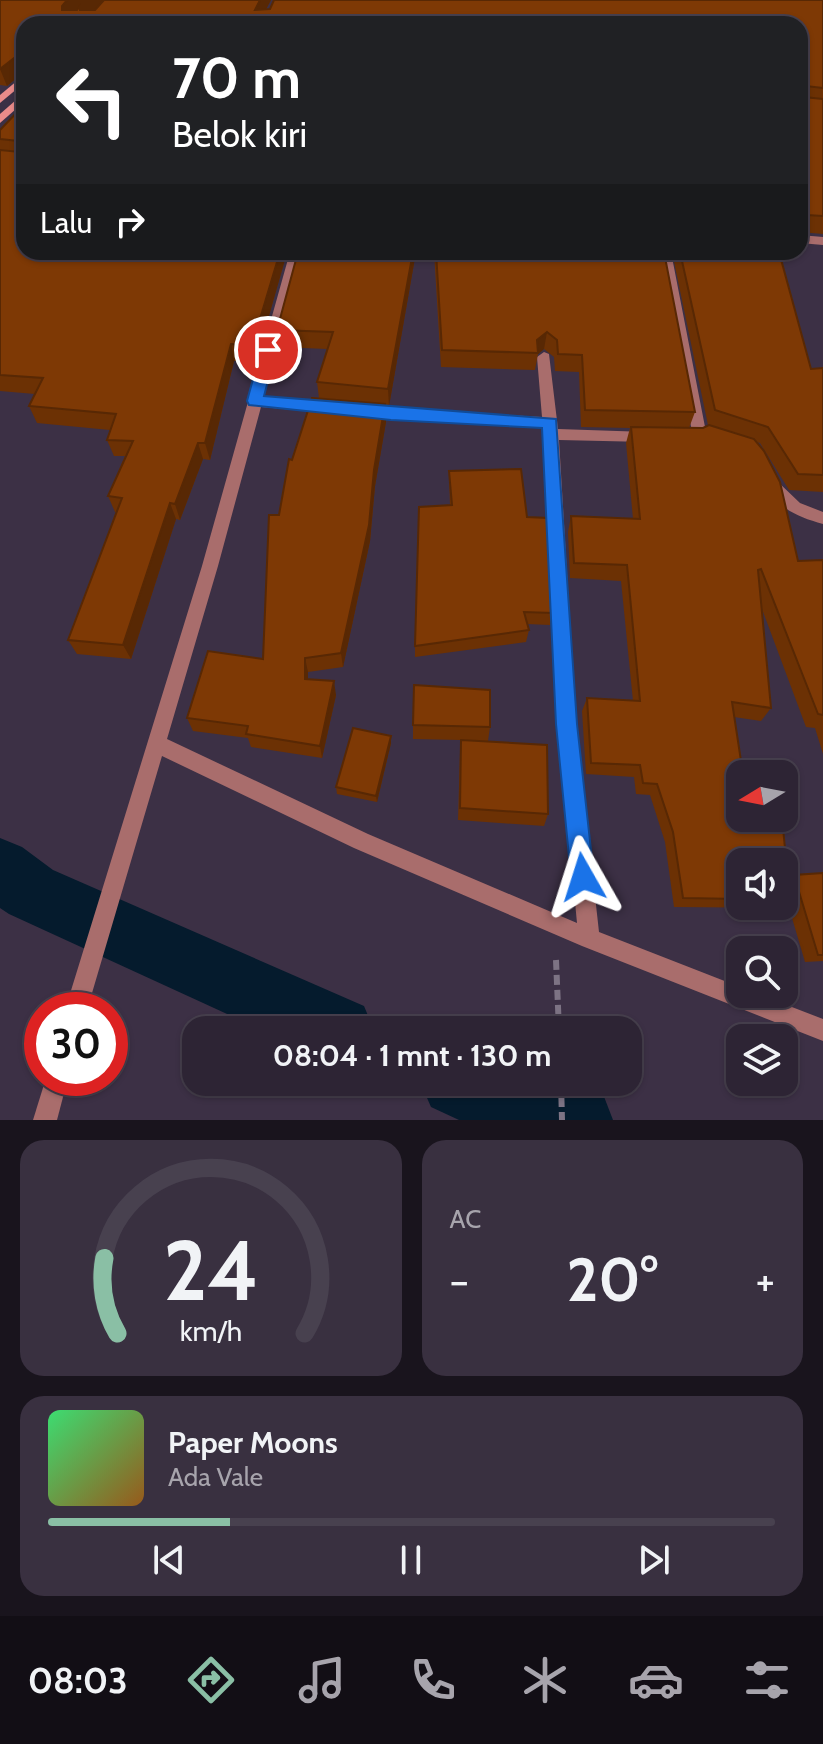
<!DOCTYPE html>
<html lang="id">
<head>
<meta charset="utf-8">
<style>
  :root { --surface:#2d2434; --page:#393040; --text:#f1f3f6; --muted:#a7a4ac; --line:#48414f; --accent:#8abfa5 }
  body { margin:0; font-family:Cabin,sans-serif; background:var(--page); color:var(--text); height:100vh; display:flex; flex-direction:column; font-size:30px; white-space:nowrap }
  * { box-sizing:border-box; margin:0 }
  p { font-size:26px; color:var(--muted) }
  .icon { flex:none; width:44px; height:44px; fill:none; stroke:currentColor; stroke-width:2; stroke-linecap:round; stroke-linejoin:round }
  .map { position:relative; height:1120px; overflow:hidden }
  .drawer { display:flex; flex-direction:column; gap:20px; padding:20px; background:#19141d; flex:1 }
  .drawer>* { flex:none }
  .top-card { position:absolute; left:16px; top:16px; width:792px; height:244px; border-radius:24px; box-shadow:0 2px 6px #0004,0 0 0 2px var(--line); background:#202124; color:#fff; overflow:hidden }
  .needle { width:52px; rotate:260deg }
  .fabs { position:absolute; left:726px; top:760px; display:grid; gap:16px }
  .fabs a { display:grid; place-items:center; width:72px; height:72px; border-radius:16px; background:var(--surface); box-shadow:0 2px 6px #0004,0 0 0 2px var(--line); font-size:40px }
  .speed { position:absolute; left:24px; top:992px; display:flex; gap:16px; font-size:40px; font-weight:700; text-align:center }
  .speed>* { display:grid; place-content:center; width:104px; height:104px; border-radius:50%; background:var(--surface); box-shadow:0 2px 6px #0004,0 0 0 2px var(--line); line-height:1 }
  .speed .limit { border:12px solid #d22; background:#fff; color:#111 }
  .pin { position:absolute; display:grid; place-items:center; width:68px; height:68px; color:#fff; margin:-34px; border:4px solid #fff; border-radius:50%; box-shadow:0 2px 8px #0007 }
  .me { position:absolute; width:88px; margin:-44px; rotate:354deg; stroke-linejoin:round; filter:drop-shadow(0 0 6px #0008) }
  .turn { display:flex; align-items:center; gap:28px; height:168px; padding:0 24px; font-size:36px }
  .turn .icon { width:104px; height:104px; stroke-width:2.5 }
  .turn b { display:block; font-size:56px; line-height:68px }
  .then { display:flex; align-items:center; height:76px; padding:0 24px; background:#0003; gap:16px; font-size:30px }
  .big { font-size:60px; font-weight:800; line-height:1.1 }
  .drawer .widget { flex:1; display:flex; flex-direction:column; justify-content:center; gap:12px; min-width:0; padding:0 28px; border-radius:24px; background:var(--page) }
  .drawer .dial { align-items:center; gap:0 }
  .dial svg { height:208px; overflow:visible; fill:none; stroke:var(--line); stroke-width:7; stroke-linecap:round; text-anchor:middle }
  .dial text { fill:var(--text); stroke:none }
  .song { display:flex; align-items:center; gap:24px }
  .cover { width:96px; height:96px; border-radius:12px; background:linear-gradient(135deg,hsl(140 70% 55%),hsl(30 70% 35%)) }
  .played { height:8px; border-radius:4px; background:linear-gradient(90deg,var(--accent) 25%,var(--line) 25%) }
  .keys { display:flex; justify-content:space-around; direction:ltr }
  .heat { display:flex; justify-content:space-between; align-items:center; font-size:44px; direction:ltr }
  .drawer .tiles { flex:1; display:grid; gap:20px; grid-template-columns:1fr 1fr }
  .widget:last-child { grid-column:span 2 }
  .trip { position:absolute; left:182px; top:1016px; width:460px; height:80px; border-radius:24px; background:var(--surface); box-shadow:0 2px 6px #0004,0 0 0 2px var(--line); font-weight:800; line-height:80px; text-align:center }
  .tabs { display:flex; height:128px; justify-content:space-around; align-items:center; background:#120e15; color:var(--muted) }
  .tabs .icon { width:56px; height:56px }
  .tabs .on { color:var(--accent) }
  .tabs b { font-size:36px; color:var(--text) }
  .map>svg:first-child { display:block }
</style>
</head>
<body>
<div class="map">
<svg width="823" height="1120" viewBox="0 0 823 1120">
  <rect width="100%" height="100%" fill="#3c3045"/>
  <g fill="none" stroke-linecap="round" stroke-linejoin="round">
    <g fill="#051b2d" fill-rule="evenodd">
      <polygon points="0,838 22,847 53,870 364,1006 374,1030 262,1030 9,914 0,908"/>
      <polygon points="420,1082 570,1082 603,1094 613,1120 459,1120 431,1107"/>
    </g>
    <g stroke="#7d7384" stroke-width="6" stroke-dasharray="10 5" stroke-linecap="butt">
      <polyline points="556,960 559,1030"/>
      <polyline points="561,1082 562,1120"/>
    </g>
    <g fill="#a96d6c" fill-rule="evenodd">
      <polygon points="800,235 823,237 823,245 800,243"/>
      <polygon points="290,252 302,252 263,397 329,403 336,408 329,413 261,407 218,566 167,739 368,834 577,923 558,724 543,428 364,416 357,411 364,406 542,417 537,357 544,352 549,354 558,429 647,432 654,437 647,442 559,440 576,724 599,932 740,987 740,994 758,994 823,1019 823,1041 582,946 354,848 162,756 87,1010 65,1010 202,566"/>
      <polygon points="659,252 671,252 706,432 701,441 686,443 679,438 681,434 692,432"/>
      <path d="M773,480l5,2 22,21 23,9v12c-25,-7 -44,-15 -58,-38z"/>
      <polygon points="46,1078 68,1078 57,1120 33,1120"/>
    </g>
    <g fill="#ea8b8a" fill-rule="evenodd">
      <polygon points="24,75 24,83 0,103 0,95"/>
      <polygon points="24,93 24,102 0,123 0,114"/>
    </g>
  </g>
  <g fill="#6c3104">
    <polygon points="0,0 271,0 266,9 823,0 823,234 800,232 800,24 24,24 24,87 19,76 7,86 0,85"/>
    <polygon points="24,105 24,252 285,252 286,256 260,347 256,346 253,362 234,361 210,460 203,459 180,520 176,519 131,659 77,654 68,640 116,512 115,512 108,496 125,456 114,456 107,440 110,430 37,423 29,406 35,394 0,391 0,130"/>
    <polygon points="298,252 416,252 389,406 385,405 386,422 375,486 370,541 343,667 308,672 308,680 336,695 322,758 251,747 248,738 193,731 187,718 263,659 279,515 292,460 319,398 317,382 327,349 280,347 277,330"/>
    <polygon points="434,252 664,252 695,412 689,428 703,428 708,425 672,252 787,252 782,264 811,369 823,368 823,492 789,490 760,443 756,442 764,451 780,482 798,561 823,560 823,754 815,728 806,727 762,609 771,708 761,721 734,717 743,774 740,774 740,818 782,818 788,880 794,875 823,873 823,961 805,962 787,901 784,903 784,862 740,862 740,906 780,906 778,908 674,907 665,842 650,795 636,794 634,777 586,774 582,711 587,698 633,701 621,581 570,578 568,532 571,516 633,519 626,443 630,428 581,427 579,372 555,371 554,357 544,349 538,354 535,370 441,367"/>
    <polygon points="449,471 527,517 553,613 550,625 527,624 529,630 526,642 415,657 415,646 450,506"/>
    <polygon points="413,725 490,727 488,741 548,814 544,826 458,820 460,753 461,740 413,739"/>
    <polygon points="391,736 391,743 377,802 337,794 336,787"/>
  </g>
  <g fill="#582804">
    <polygon points="67,0 105,0 85,24 67,22 62,10 62,6"/>
    <polygon points="260,0 271,0 258,24 255,10"/>
    <polygon points="18,55 24,71 18,70 19,76 7,86 0,69"/>
    <polygon points="807,215 800,232 800,228 804,218"/>
    <polygon points="280,252 285,252 286,256 260,347 257,329"/>
    <polygon points="413,252 416,252 389,406 388,389"/>
    <polygon points="253,329 256,346 253,362 249,345"/>
    <polygon points="547,332 544,349 538,354 537,340"/>
    <polygon points="231,344 234,361 210,460 205,443"/>
    <polygon points="385,404 386,422 375,486 370,541 343,667 341,653"/>
    <polygon points="198,443 203,459 180,520 175,504"/>
    <polygon points="170,503 176,519 131,659 123,645"/>
    <polygon points="305,658 308,672 308,693 305,679"/>
    <polygon points="334,681 336,695 322,758 320,746"/>
    <polygon points="391,736 391,743 377,802 376,796"/>
  </g>
  <g fill="#7e3905" stroke="#582804" stroke-width="2">
    <polygon points="0,0 67,0 62,6 62,10 77,10 80,6 80,10 95,10 104,0 260,0 255,10 270,9 274,0 823,0 823,88 806,86 803,89 804,97 823,99 823,216 807,215 804,218 800,218 800,24 24,24 24,71 18,70 21,66 18,55 0,69"/>
    <polygon points="24,105 24,252 280,252 257,329 253,329 249,345 231,344 205,443 198,443 175,504 170,503 123,645 68,640 122,498 108,496 133,441 107,440 116,414 29,406 43,378 0,375 0,150 19,152 18,141 0,139 0,130"/>
    <polygon points="298,252 413,252 388,389 317,382 333,332 277,330"/>
    <polygon points="436,252 664,252 695,412 585,410 582,355 558,354 557,340 547,332 537,340 538,353 442,350"/>
    <polygon points="680,252 787,252 779,252 811,369 823,368 823,475 798,474 768,427 715,410"/>
    <polygon points="312,398 385,404 374,470 369,525 341,653 305,658 305,679 334,681 320,746 246,734 248,726 187,718 208,651 263,659 269,515 279,515 289,459 292,460"/>
    <polygon points="709,425 754,439 764,451 780,482 798,561 823,560 823,715 818,714 761,569 758,570 771,708 732,702 743,774 740,774 740,818 782,818 790,899 784,899 784,862 740,862 740,899 683,898 673,832 657,784 643,783 640,765 591,763 587,698 640,701 627,565 574,563 571,516 640,519 631,427 703,428"/>
    <polygon points="521,469 527,517 548,518 553,613 524,612 529,630 415,646 419,507 452,505 449,471"/>
    <polygon points="414,685 490,690 490,727 413,725"/>
    <polygon points="353,728 391,736 376,796 336,787"/>
    <polygon points="461,740 547,745 548,814 460,808"/>
    <polygon points="823,873 823,955 818,955 794,875"/>
  </g>
  <polygon fill="#1a73e8" stroke="#114b97" stroke-width="2" points="268,345 276,350 264,396 556,419 577,724 594,877 591,885 583,889 575,885 571,877 556,724 542,428 391,420 249,405 247,401 261,350"/>
</svg>
<div class="fabs">
<a><svg class="needle" viewBox="-14 -14 28 28"><path d="M0-13l5 13h-10z" fill="#e53935"/><path d="M0 13l5-13h-10z" fill="#a7a4ac"/></svg></a>
<a><svg class="icon" aria-label="sound" viewBox="0 0 24 24"><path d="M4 9h4l5-4v14l-5-4H4zM17 9q2 3 0 6"/></svg></a>
<a><svg class="icon" aria-label="search" viewBox="0 0 24 24"><circle cx="10" cy="10" r="6"/><path d="M15 15l6 6"/></svg></a>
<a><svg class="icon" aria-label="layers" viewBox="0 0 24 24"><path d="M12 4l9 5-9 5-9-5zM3 14l9 5 9-5"/></svg></a>
</div>
<div class="speed"><div class="limit">30</div></div>
<div class="pin" style="left:268px;top:350px;background:#d93025"><svg class="icon" aria-label="arrive" viewBox="0 0 24 24"><path d="M6 21V4h12l-3 4 3 4H6"/></svg></div>
<svg class="me" style="left:583px;top:877px" viewBox="-20 -20 40 40"><path d="M0-17L14 15 0 8-14 15z" fill="#1a73e8" stroke="#fff" stroke-width="4"/></svg>
<div class="trip">08:04 · 1 mnt · 130 m</div>
<div class="top-card">
<div class="turn"><svg class="icon" aria-label="left" viewBox="0 0 24 24"><path d="M17 20v-9H6M10 6l-5 5 5 5"/></svg><div><b>70 m</b>Belok kiri</div></div>
<div class="then">Lalu<svg class="icon" aria-label="right" viewBox="0 0 24 24"><path d="M7 20v-9h11M14 6l5 5-5 5"/></svg></div>
</div>
</div>
<section class="drawer">
<div class="tiles">
<div class="widget dial"><svg viewBox="0 0 100 80">
<path d="M14 69A42 42 0 1 1 86 69"/>
<path d="M14 69A42 42 0 0 1 9 40" stroke="#8abfa5"/>
<text x="50" y="56" font-size="32" font-weight="700">24</text>
<text x="50" y="72" font-size="11">km/h</text>
</svg></div>
<div class="widget"><p>AC</p>
<div class="heat"><a>−</a><b class="big">20°</b><a>+</a></div>
</div>
<div class="widget">
<div class="song"><i class="cover"></i><div><b>Paper Moons</b><p>Ada Vale</p></div></div>
<div class="played"></div>
<div class="keys"><svg class="icon" aria-label="previous" viewBox="0 0 24 24"><path d="M18 5L8 12l10 7zM5 5v14"/></svg><svg class="icon" aria-label="pause" viewBox="0 0 24 24"><path d="M8 5v14M16 5v14"/></svg><svg class="icon" aria-label="next" viewBox="0 0 24 24"><path d="M6 5l10 7-10 7zM19 5v14"/></svg></div>
</div>
</div>
</section>
<nav class="tabs">
<b>08:03</b>
<svg class="icon on" aria-label="directions" viewBox="0 0 24 24"><path d="M12 3l9 9-9 9-9-9zM9 14v-3h6M13 9l2 2-2 2"/></svg>
<svg class="icon" aria-label="music" viewBox="0 0 24 24"><path d="M9 18V5l10-2v13"/><circle cx="6" cy="18" r="3"/><circle cx="16" cy="16" r="3"/></svg>
<svg class="icon" aria-label="phone" viewBox="0 0 24 24"><path d="M5 4h4l2 5-3 2q2 4 5 5l2-3 5 2v4C11 20 4 13 5 4z"/></svg>
<svg class="icon" aria-label="climate" viewBox="0 0 24 24"><path d="M12 3v18M4 7l16 10M4 17L20 7"/></svg>
<svg class="icon" aria-label="car" viewBox="0 0 24 24"><path d="M5 17H2v-5l4-1 3-4h7l3 4 3 1v5h-3M9 17h6M6 11h13"/><circle cx="7" cy="17" r="2"/><circle cx="17" cy="17" r="2"/></svg>
<svg class="icon" aria-label="filters" viewBox="0 0 24 24"><path d="M4 7h16M4 17h16"/><circle cx="9" cy="7" r="2"/><circle cx="15" cy="17" r="2"/></svg>
</nav>
</body>
</html>
